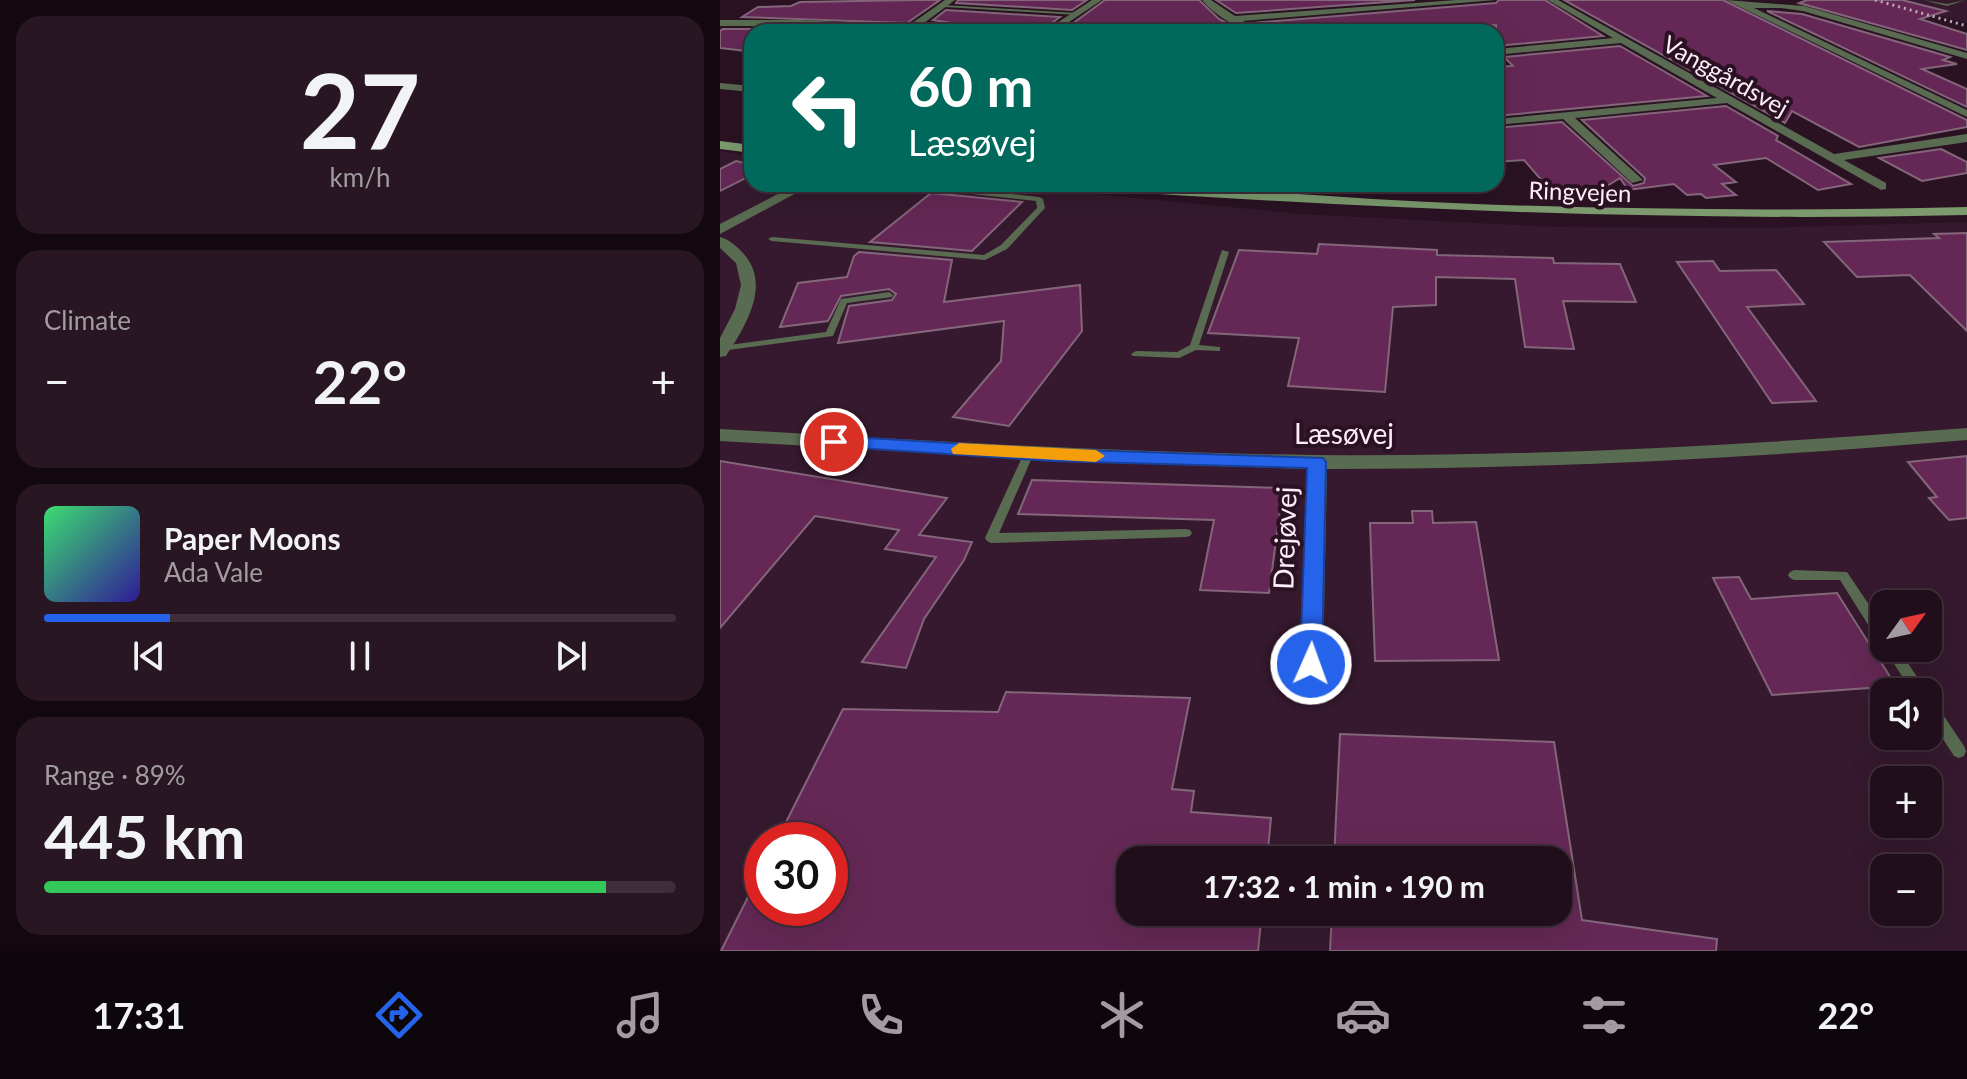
<!DOCTYPE html>
<html lang="en">
<head>
<meta charset="utf-8">
<style>
  :root { --surface:#200e1a; --page:#281723; --text:#f1f3f6; --muted:#a29ca2; --line:#3d2e39; --accent:#2563eb }
  body { margin:0; font-family:Lato,sans-serif; background:var(--page); color:var(--text); height:100vh; display:flex; flex-direction:column; font-size:30px; white-space:nowrap }
  * { box-sizing:border-box; margin:0 }
  p { font-size:26px; color:var(--muted) }
  .icon { flex:none; width:44px; height:44px; fill:none; stroke:currentColor; stroke-width:2; stroke-linecap:round; stroke-linejoin:round }
  .map { position:relative; flex:1; overflow:hidden }
  .details { display:flex; flex-direction:column; gap:16px; padding:16px; background:#12080e; width:720px }
  .details>* { flex:none }
  .hud { position:absolute; left:24px; top:24px; width:760px; height:168px; border-radius:24px; box-shadow:0 8px 32px #0002,0 0 0 2px var(--line); background:#00695c; color:#fff; overflow:hidden }
  .needle { width:52px; rotate:57deg }
  .fabs { position:absolute; left:1150px; top:590px; display:grid; gap:16px }
  .fabs a { display:grid; place-items:center; width:72px; height:72px; border-radius:16px; background:var(--surface); box-shadow:0 8px 32px #0002,0 0 0 2px var(--line); font-size:40px }
  .speed { position:absolute; left:24px; top:822px; display:flex; gap:16px; font-size:40px; font-weight:700; text-align:center }
  .speed>* { display:grid; place-content:center; width:104px; height:104px; border-radius:50%; background:var(--surface); box-shadow:0 8px 32px #0002,0 0 0 2px var(--line); line-height:1 }
  .speed .limit { border:12px solid #d22; background:#fff; color:#111 }
  .pin { position:absolute; display:grid; place-items:center; width:68px; height:68px; color:#fff; margin:-34px; border:4px solid #fff; border-radius:50%; box-shadow:0 2px 8px #0007 }
  .me { position:absolute; width:88px; margin:-44px; rotate:2deg; stroke-linejoin:round; filter:drop-shadow(0 0 6px #0008) }
  .turn { display:flex; align-items:center; gap:28px; height:168px; padding:0 32px; font-size:36px }
  .turn .icon { width:104px; height:104px; stroke-width:2.5 }
  .turn b { display:block; font-size:56px; line-height:68px }
  .big { font-size:60px; font-weight:700; line-height:1.1 }
  .details .card { flex:1; display:flex; flex-direction:column; justify-content:center; gap:12px; min-width:0; padding:0 28px; border-radius:24px; background:var(--page) }
  .details .dial { align-items:center; gap:0 }
  .dial b { font-size:104px; line-height:1 }
  .song { display:flex; align-items:center; gap:24px }
  .cover { width:96px; height:96px; border-radius:12px; background:linear-gradient(135deg,hsl(140 70% 55%),hsl(250 70% 35%)) }
  .played { height:8px; border-radius:4px; background:linear-gradient(90deg,var(--accent) 20%,var(--line) 20%) }
  .keys { display:flex; justify-content:space-around; direction:ltr }
  .heat { display:flex; justify-content:space-between; align-items:center; font-size:44px; direction:ltr }
  .charge { height:12px; border-radius:6px; background:linear-gradient(90deg,#34c759 89%,var(--line) 0) }
  .trip { position:absolute; left:396px; top:846px; width:456px; height:80px; border-radius:24px; background:var(--surface); box-shadow:0 8px 32px #0002,0 0 0 2px var(--line); font-weight:700; line-height:80px; text-align:center }
  .menu { display:flex; height:128px; justify-content:space-around; align-items:center; background:#0d060a; color:var(--muted) }
  .menu .icon { width:56px; height:56px }
  .menu .on { color:var(--accent) }
  .menu b { font-size:36px; color:var(--text) }
  main { display:flex; flex:1; min-height:0 }
  .map>svg:first-child { display:block }
</style>
</head>
<body>
<main>
<section class="details">
<div class="card dial"><b>27</b><p>km/h</p></div>
<div class="card"><p>Climate</p>
<div class="heat"><a>−</a><b class="big">22°</b><a>+</a></div>
</div>
<div class="card">
<div class="song"><i class="cover"></i><div><b>Paper Moons</b><p>Ada Vale</p></div></div>
<div class="played"></div>
<div class="keys"><svg class="icon" aria-label="previous" viewBox="0 0 24 24"><path d="M18 5L8 12l10 7zM5 5v14"/></svg><svg class="icon" aria-label="pause" viewBox="0 0 24 24"><path d="M8 5v14M16 5v14"/></svg><svg class="icon" aria-label="next" viewBox="0 0 24 24"><path d="M6 5l10 7-10 7zM19 5v14"/></svg></div>
</div>
<div class="card"><p>Range · 89%</p><b class="big">445 km</b><div class="charge"></div></div>
</section>
<div class="map">
<svg width="1247" height="951" viewBox="0 0 1247 951">
  <rect width="100%" height="100%" fill="#2a1223"/>
  <g fill="#36192e" fill-rule="evenodd">
    <polygon points="1165,0 1247,0 1247,23 1199,10"/>
    <path d="M0,151l32,5v28h238l312,30 251,13 209,1 205,-6v729h-1247zM1164,604h44v44h-44zM1164,692h44v44h-44zM1164,780h44v44h-44zM42,840h68v68h-68zM410,860h428v52h-428zM1164,868h44v44h-44z"/>
  </g>
  <g fill="#652856" stroke="#836679" stroke-width="2">
    <polygon points="195,0 220,0 187,23 22,17 38,7 71,6 80,2"/>
    <polygon points="238,0 367,0 352,10 236,3"/>
    <polygon points="385,0 479,0 499,19 524,32 510,32 510,26 481,32 382,32 345,29"/>
    <polygon points="496,0 695,0 516,13"/>
    <polygon points="779,0 825,0 883,36 776,46 776,25 695,32 687,24 617,32 544,32 532,23 776,3"/>
    <polygon points="844,0 1003,0 1247,120 1247,127 1139,147 1072,111 1065,123"/>
    <polygon points="1087,0 1182,0 1226,11 1200,19 1247,34 1247,50 1079,3"/>
    <polygon points="226,10 340,17 326,27 287,23 255,23 251,26 213,20"/>
    <polygon points="1047,11 1082,14 1230,57 1223,60 1237,64 1202,69 1247,89 1247,107"/>
    <polygon points="3,29 80,29 136,32 32,32 32,48 26,51 0,48 0,31"/>
    <polygon points="900,46 987,96 776,116 776,67 793,66 784,57"/>
    <polygon points="1006,106 1058,136 1056,140 1131,184 1098,190 1046,158 994,165 1016,182 1002,184 1016,195 986,198 981,194 967,195 954,184 908,190 900,178 887,186 890,192 863,195 855,187 830,190 804,160 776,162 776,128 842,122 913,186 924,183 925,178 862,120"/>
    <polygon points="1221,149 1247,162 1247,173 1202,181 1159,158"/>
    <polygon points="16,161 32,165 32,175 0,191 0,169"/>
    <polygon points="211,193 302,202 252,251 150,242"/>
    <polygon points="1247,233 1247,331 1190,275 1137,277 1104,242 1219,238 1214,234"/>
    <polygon points="599,244 717,250 717,255 833,258 834,263 900,264 916,302 843,301 854,349 805,347 795,279 716,277 716,305 673,307 665,392 568,386 579,338 488,333 519,250 597,254"/>
    <polygon points="139,252 232,260 224,302 360,285 362,331 289,426 233,417 281,361 284,321 118,343 129,306 172,300 176,294 169,289 121,296 108,321 60,327 78,283 127,277 134,256"/>
    <polygon points="993,261 1000,271 1056,270 1084,304 1027,307 1096,401 1052,403 957,262"/>
    <polygon points="1247,456 1247,518 1229,520 1209,498 1217,497 1188,462"/>
    <polygon points="0,461 227,498 199,535 252,542 244,560 204,619 186,668 142,662 216,557 165,549 179,530 95,516 0,628"/>
    <polygon points="312,480 563,488 549,593 480,590 494,520 298,514"/>
    <polygon points="692,511 712,511 713,523 756,522 779,660 655,661 650,523 693,523"/>
    <polygon points="1019,577 1031,599 1117,593 1176,686 1052,695 993,578"/>
    <polygon points="286,692 470,698 452,789 474,791 471,812 551,818 547,860 410,860 410,912 542,912 538,951 1,951 42,869 42,908 110,908 110,840 57,840 123,709 278,712"/>
    <polygon points="620,734 834,742 862,920 997,939 996,951 610,951 612,912 838,912 838,860 614,860"/>
  </g>
  <g fill="none" stroke-linecap="round" stroke-linejoin="round">
    <g fill="#596c51" fill-rule="evenodd">
      <polygon points="1203,0 1227,4 1246,0 1227,6"/>
      <polygon points="223,5 357,13 359,14 357,15 225,7"/>
      <polygon points="203,22 246,26 248,27 246,28 201,24"/>
      <polygon points="255,26 302,30 305,32 253,28"/>
      <polygon points="205,185 319,197 323,199 325,208 287,249 265,260 52,241 48,239 52,237 264,255 281,245 317,208 316,201 206,189 200,191 196,189"/>
      <polygon points="502,250 509,252 479,345 500,347 500,351 476,350 459,358 413,356 411,354 416,351 457,352 470,345"/>
      <polygon points="169,292 173,295 172,297 127,303 113,336 0,351 0,347 2,346 106,332 121,299"/>
      <polygon points="309,449 314,453 279,533 466,529 470,530 472,533 470,536 466,537 271,543 267,541 265,538 304,453"/>
      <polygon points="1074,570 1127,572 1164,627 1164,644 1159,642 1120,580 1074,580 1070,578 1068,575 1070,572"/>
      <polygon points="1164,648 1178,648 1207,692 1192,692"/>
      <polygon points="1208,698 1213,700 1244,746 1246,751 1244,756 1239,758 1234,756 1208,716"/>
    </g>
    <g fill="#596c51" fill-rule="evenodd">
      <polygon points="225,0 235,0 192,32 80,26 0,26 0,20 80,20 188,26"/>
      <path d="M482,0h9l24,16 222,-16h39l-253,21 18,11c-20,0 -47,-17 -59,-32z"/>
      <polygon points="828,0 838,0 1114,154 1247,134 1247,142 1124,160 1166,183 1166,189 1161,190 1007,103 855,118 923,180 912,183 843,119 776,125 776,119 997,98 901,43 776,55 776,49 893,38"/>
      <polygon points="1006,0 1084,6 1247,53 1247,59 1083,11 1061,8 1034,8 1247,110 1247,117"/>
      <polygon points="0,83 32,86 32,92 0,89"/>
      <path d="M0,237c8,2 15,8 21,14 32,31 5,75 -15,105l-6,1v-19l15,-29 6,-24 -5,-22 -16,-15z"/>
      <path d="M1247,428v12c-213,18 -426,29 -640,29l-4,195 -3,8 -9,3 -9,-3 -3,-8 8,-195 -215,-7 -372,-21v-12c198,11 397,24 595,26 218,2 435,-10 652,-27z"/>
    </g>
    <g fill="#596c51" fill-rule="evenodd">
      <polygon points="372,0 382,0 334,32 323,32"/>
      <polygon points="77,184 93,184 0,234 0,224"/>
    </g>
    <g fill="#7c9a6e" fill-rule="evenodd">
      <polygon points="0,141 32,145 32,153 0,149"/>
      <path d="M344,184c137,0 274,15 412,20 163,6 327,7 491,3v8c-295,7 -589,-6 -883,-26z"/>
    </g>
    <polyline stroke="#bdaab7" stroke-width="3" stroke-dasharray="2 4" stroke-linecap="butt" points="1155,0 1247,26"/>
  </g>
  <polygon fill="#2563eb" stroke="#184099" stroke-width="2" points="114,436 331,449 603,458 606,462 602,664 599,671 591,674 583,671 580,664 587,468 331,461 108,446 105,442 108,438"/>
  <polygon fill="#f59e0b" points="239,443 376,450 385,456 376,462 233,454 231,449"/>
  <g text-anchor="middle" dominant-baseline="central" stroke-width="8" stroke-linejoin="round" paint-order="stroke">
    <g font-size="24" fill="#feedf8" stroke="#2a1223">
      <text transform="translate(1006 75) rotate(29)">Vanggårdsvej</text>
      <text transform="translate(860 191) rotate(2)">Ringvejen</text>
    </g>
    <g font-size="28" fill="#feedf8" stroke="#2a1223">
      <text x="624" y="433">Læsøvej</text>
      <text transform="translate(564 538) rotate(-88)">Drejøvej</text>
    </g>
  </g>
</svg>
<div class="fabs">
<a><svg class="needle" viewBox="-14 -14 28 28"><path d="M0-13l5 13h-10z" fill="#e53935"/><path d="M0 13l5-13h-10z" fill="#a29ca2"/></svg></a>
<a><svg class="icon" aria-label="sound" viewBox="0 0 24 24"><path d="M4 9h4l5-4v14l-5-4H4zM17 9q2 3 0 6"/></svg></a>
<a>+</a>
<a>−</a>
</div>
<div class="speed"><div class="limit">30</div></div>
<div class="pin" style="left:114px;top:442px;background:#d93025"><svg class="icon" aria-label="arrive" viewBox="0 0 24 24"><path d="M6 21V4h12l-3 4 3 4H6"/></svg></div>
<svg class="me" style="left:591px;top:664px" viewBox="-20 -20 40 40"><circle r="17" fill="#2563eb" stroke="#fff" stroke-width="3"/><path d="M0-11L8 9 0 5-8 9z" fill="#fff"/></svg>
<div class="trip">17:32 · 1 min · 190 m</div>
<div class="hud">
<div class="turn"><svg class="icon" aria-label="left" viewBox="0 0 24 24"><path d="M17 20v-9H6M10 6l-5 5 5 5"/></svg><div><b>60 m</b>Læsøvej</div></div>
</div>
</div>
</main>
<nav class="menu">
<b>17:31</b>
<svg class="icon on" aria-label="directions" viewBox="0 0 24 24"><path d="M12 3l9 9-9 9-9-9zM9 14v-3h6M13 9l2 2-2 2"/></svg>
<svg class="icon" aria-label="music" viewBox="0 0 24 24"><path d="M9 18V5l10-2v13"/><circle cx="6" cy="18" r="3"/><circle cx="16" cy="16" r="3"/></svg>
<svg class="icon" aria-label="phone" viewBox="0 0 24 24"><path d="M5 4h4l2 5-3 2q2 4 5 5l2-3 5 2v4C11 20 4 13 5 4z"/></svg>
<svg class="icon" aria-label="climate" viewBox="0 0 24 24"><path d="M12 3v18M4 7l16 10M4 17L20 7"/></svg>
<svg class="icon" aria-label="car" viewBox="0 0 24 24"><path d="M5 17H2v-5l4-1 3-4h7l3 4 3 1v5h-3M9 17h6M6 11h13"/><circle cx="7" cy="17" r="2"/><circle cx="17" cy="17" r="2"/></svg>
<svg class="icon" aria-label="filters" viewBox="0 0 24 24"><path d="M4 7h16M4 17h16"/><circle cx="9" cy="7" r="2"/><circle cx="15" cy="17" r="2"/></svg>
<b>22°</b>
</nav>
</body>
</html>
